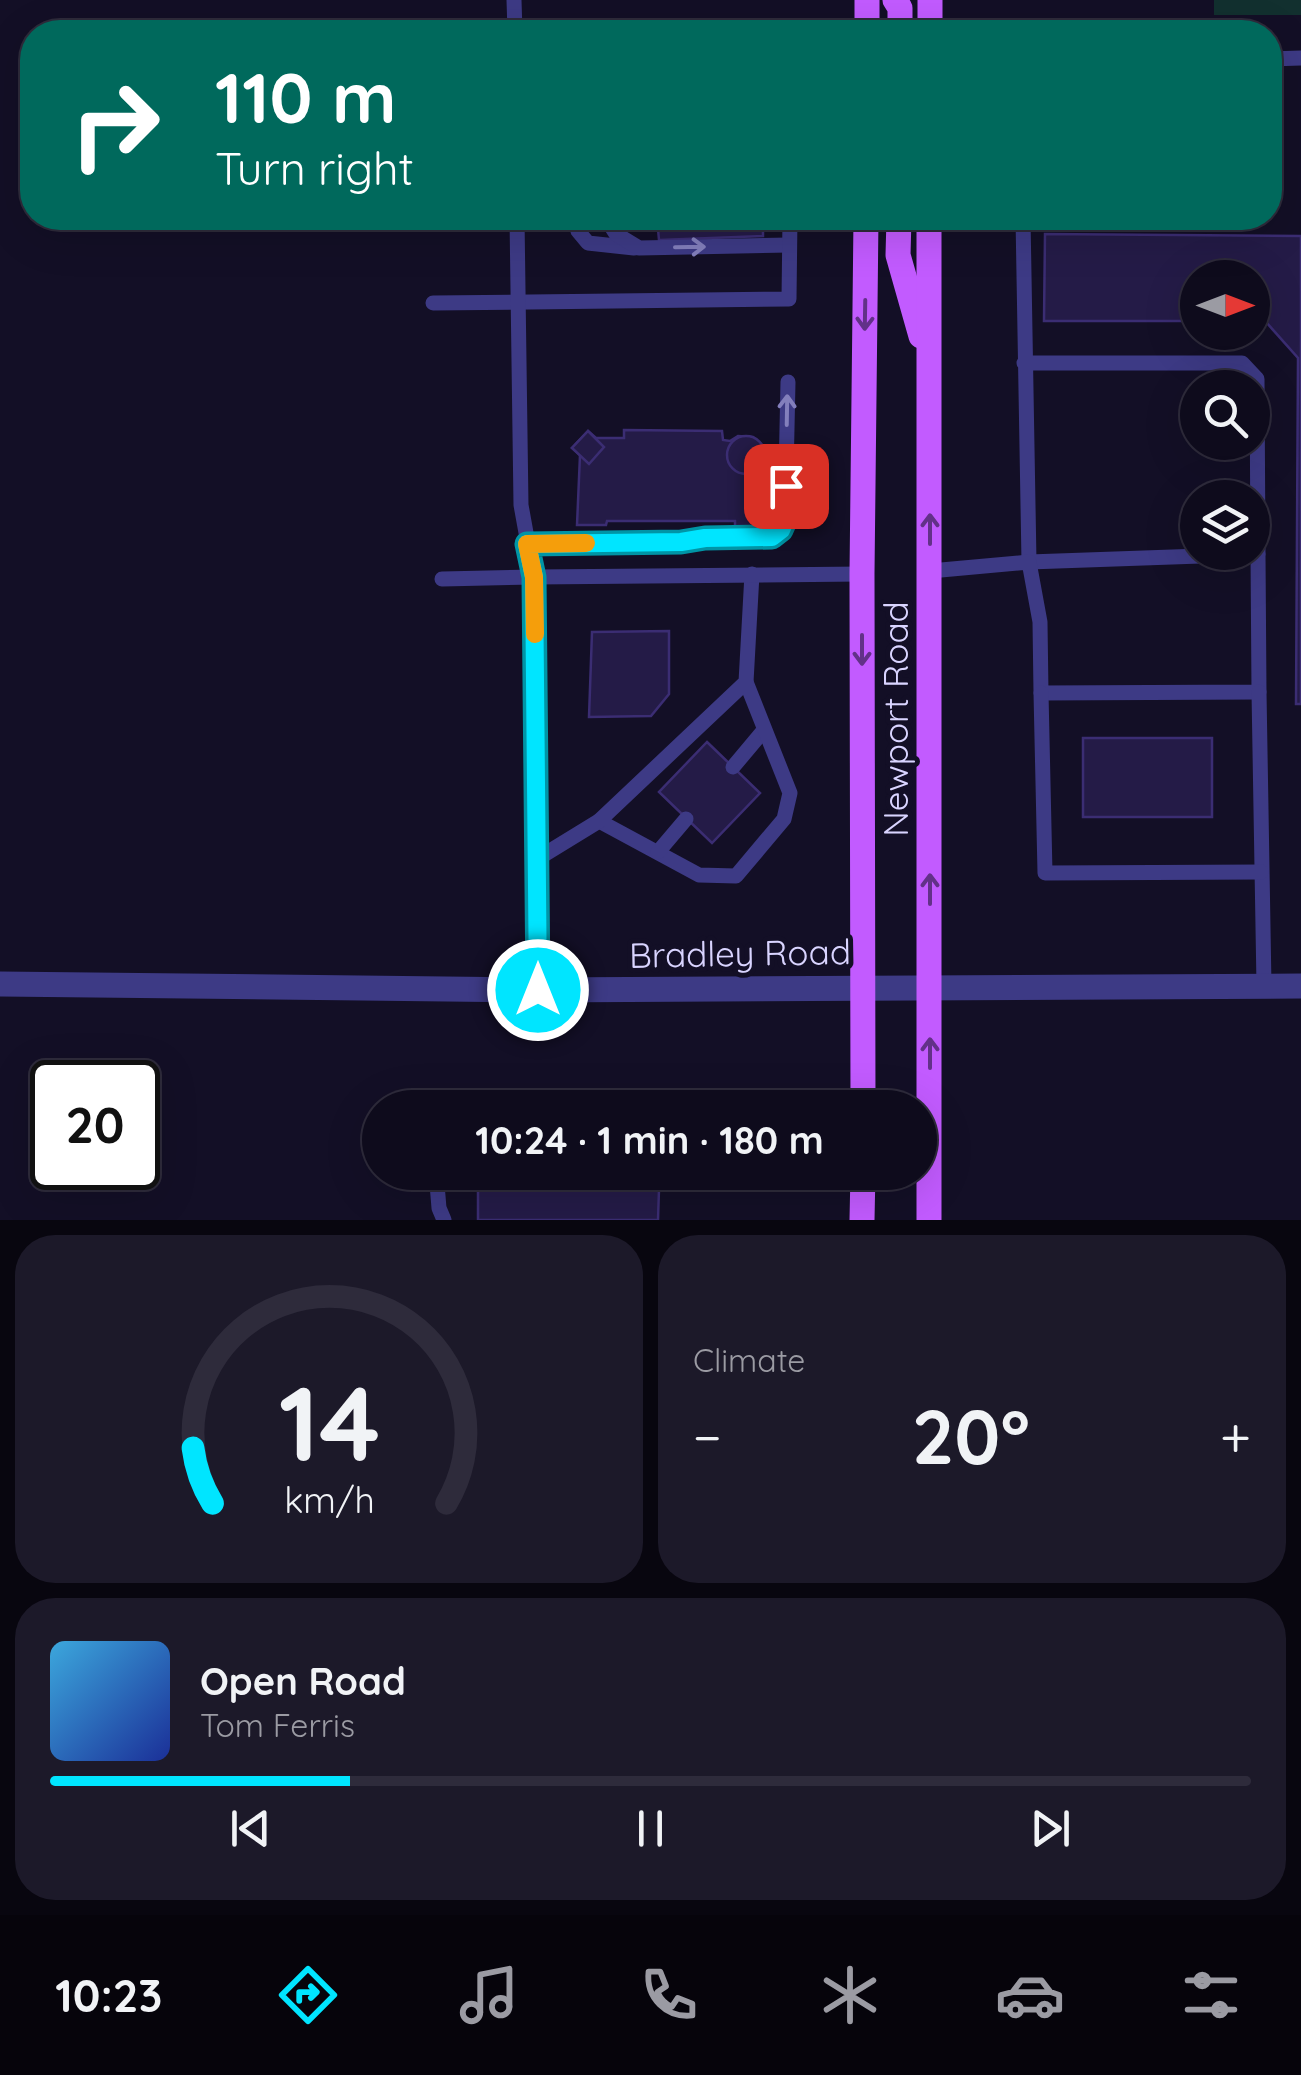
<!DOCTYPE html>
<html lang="en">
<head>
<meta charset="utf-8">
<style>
  :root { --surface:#0e0b1c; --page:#1c1929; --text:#f1f3f6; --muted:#9b9ba3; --line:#2e2b3b; --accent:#00e5ff }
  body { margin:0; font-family:Quicksand,sans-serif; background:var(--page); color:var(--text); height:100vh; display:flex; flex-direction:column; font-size:38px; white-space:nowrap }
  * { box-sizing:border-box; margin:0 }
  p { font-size:32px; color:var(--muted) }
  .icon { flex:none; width:55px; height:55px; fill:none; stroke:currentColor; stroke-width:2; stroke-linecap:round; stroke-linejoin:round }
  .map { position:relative; height:1220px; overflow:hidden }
  .panel { display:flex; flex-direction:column; gap:15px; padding:15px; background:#08060f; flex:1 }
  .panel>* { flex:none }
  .banner { position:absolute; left:20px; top:20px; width:1262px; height:210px; border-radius:40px; box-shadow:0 10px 40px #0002,0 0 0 2px var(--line); background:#00695c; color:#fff; overflow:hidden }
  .needle { width:65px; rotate:90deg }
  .buttons { position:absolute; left:1180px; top:260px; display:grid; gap:20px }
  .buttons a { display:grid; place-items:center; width:90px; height:90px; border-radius:50%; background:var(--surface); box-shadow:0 10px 40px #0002,0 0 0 2px var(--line); font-size:50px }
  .speed { position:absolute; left:30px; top:1060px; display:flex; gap:20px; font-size:50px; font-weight:700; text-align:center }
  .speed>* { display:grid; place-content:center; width:130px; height:130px; border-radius:50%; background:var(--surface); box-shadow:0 10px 40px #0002,0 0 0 2px var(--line); line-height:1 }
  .speed .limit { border:5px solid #111; border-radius:15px; background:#fff; color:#111 }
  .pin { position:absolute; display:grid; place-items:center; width:85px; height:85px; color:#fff; margin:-42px; border-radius:20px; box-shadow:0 5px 15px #0006 }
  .me { position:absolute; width:110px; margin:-55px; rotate:0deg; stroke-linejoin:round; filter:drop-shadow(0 0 8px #0008) }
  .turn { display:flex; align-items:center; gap:35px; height:210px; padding:0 30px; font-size:45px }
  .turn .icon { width:130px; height:130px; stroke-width:2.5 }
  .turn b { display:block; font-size:70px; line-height:85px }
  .big { font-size:75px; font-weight:700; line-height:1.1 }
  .panel .tile { flex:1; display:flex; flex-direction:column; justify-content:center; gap:15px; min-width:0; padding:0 35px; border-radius:40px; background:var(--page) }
  .panel .dial { align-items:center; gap:0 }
  .dial svg { height:260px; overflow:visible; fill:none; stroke:var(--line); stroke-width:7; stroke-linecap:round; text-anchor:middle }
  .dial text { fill:var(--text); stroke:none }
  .song { display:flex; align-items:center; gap:30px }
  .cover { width:120px; height:120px; border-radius:15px; background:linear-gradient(135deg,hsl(200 70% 55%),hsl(230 70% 35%)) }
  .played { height:10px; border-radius:5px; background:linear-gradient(90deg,var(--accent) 25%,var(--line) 25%) }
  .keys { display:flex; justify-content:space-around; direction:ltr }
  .heat { display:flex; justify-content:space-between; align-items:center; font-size:55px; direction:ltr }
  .panel .tiles { flex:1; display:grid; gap:15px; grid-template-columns:1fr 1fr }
  .tile:last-child { grid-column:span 2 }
  .trip { position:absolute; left:362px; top:1090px; width:575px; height:100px; border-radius:50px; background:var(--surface); box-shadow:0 10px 40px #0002,0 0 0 2px var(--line); font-weight:700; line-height:100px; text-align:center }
  .menu { display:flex; height:160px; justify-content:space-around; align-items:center; background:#06040b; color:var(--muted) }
  .menu .icon { width:70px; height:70px }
  .menu .active { color:var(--accent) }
  .menu b { font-size:45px; color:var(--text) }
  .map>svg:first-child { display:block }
</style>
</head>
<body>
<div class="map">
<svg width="1301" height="1220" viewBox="0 0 1301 1220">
  <rect width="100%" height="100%" fill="#130f26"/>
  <rect fill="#12302f" x="1214" y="0" width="87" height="15"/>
  <g fill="#241b47" stroke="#3b2d73" stroke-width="2.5">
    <polygon points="657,218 763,218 763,236 659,240"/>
    <polygon points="1045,234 1301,236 1301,704 1296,704 1298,358 1266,322 1252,322 1252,278 1198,278 1198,321 1044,321"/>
    <polygon points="624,430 722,431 723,440 730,441 738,436 753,437 764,447 760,498 764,498 763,526 735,527 735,521 607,521 606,525 577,525 580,455 572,448 588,431 596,438 624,438"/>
    <polygon points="588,431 604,447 589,464 572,448"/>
    <circle cx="746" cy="455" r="19"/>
    <polygon points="669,631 669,694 651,716 589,717 592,632"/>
    <rect x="1083" y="738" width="129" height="79"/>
    <polygon points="707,742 760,793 712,843 659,792"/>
    <polygon points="478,1172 640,1172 659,1189 658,1220 478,1220"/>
  </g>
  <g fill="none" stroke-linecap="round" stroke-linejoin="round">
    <g stroke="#3d3a85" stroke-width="15">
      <polyline points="514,0 515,32"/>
      <polyline points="1270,59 1301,58"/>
      <polyline points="575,218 578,231 588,243 634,248"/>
      <polyline points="606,218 616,234 639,248 789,245"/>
      <polyline points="1023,218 1029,562 1258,554 1257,379 1242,363 1024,363"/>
      <polyline points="433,303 789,299 790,218"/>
      <polyline points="527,544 681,542 705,537 772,537 781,530 785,521 788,382"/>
      <polyline points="930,571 1029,562 1040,622 1041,693 1259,692 1258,554"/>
      <polyline points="442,579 534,577 521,505 517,218"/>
      <polyline points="1259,692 1264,986"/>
      <polyline points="1041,693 1045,873 1261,872"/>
      <polyline points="733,767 764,730"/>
      <polyline points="599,821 699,875 736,876 784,819 790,793 746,682"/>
      <polyline points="658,852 686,819"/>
      <polyline points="537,859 599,821 746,682 752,574"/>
      <polyline points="538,990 534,577 862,574"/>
      <polyline points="436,1172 439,1208 444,1220"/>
    </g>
    <polyline stroke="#3d3a85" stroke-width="25" points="0,984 538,990 1301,986"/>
    <g stroke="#c25bff" stroke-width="25">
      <polyline points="867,0 867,32"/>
      <polyline points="895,0 900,8 900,32"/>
      <polyline points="930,0 930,32"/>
      <polyline points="899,218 898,255 921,336"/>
      <polyline points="863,1108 862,574 866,218"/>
      <polyline points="862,1220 863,1172"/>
      <polyline points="929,1220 929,218"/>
    </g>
  </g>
  <defs><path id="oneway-shaft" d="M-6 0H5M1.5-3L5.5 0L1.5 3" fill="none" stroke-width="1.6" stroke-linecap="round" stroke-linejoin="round" transform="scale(2.5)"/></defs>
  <g stroke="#837fbc">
    <use href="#oneway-shaft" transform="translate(690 247) rotate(-1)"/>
    <use href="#oneway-shaft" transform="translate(787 410) rotate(-89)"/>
  </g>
  <g stroke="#623188">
    <use href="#oneway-shaft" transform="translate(865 315) rotate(91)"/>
    <use href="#oneway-shaft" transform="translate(930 529) rotate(-90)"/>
    <use href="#oneway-shaft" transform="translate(862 650) rotate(90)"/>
    <use href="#oneway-shaft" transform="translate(930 889) rotate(-90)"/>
    <use href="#oneway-shaft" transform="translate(930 1053) rotate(-90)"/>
  </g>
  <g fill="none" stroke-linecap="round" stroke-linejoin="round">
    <defs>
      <polyline id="route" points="538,990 534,577 527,544 681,542 705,538 772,537 781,530 785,521 786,486"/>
    </defs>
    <use href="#route" stroke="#0095a6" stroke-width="25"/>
    <use href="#route" stroke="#00e5ff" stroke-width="18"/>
    <polyline stroke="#f59e0b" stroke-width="18" points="535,634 534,577 527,544 586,543"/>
  </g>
  <g text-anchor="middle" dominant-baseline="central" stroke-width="10" stroke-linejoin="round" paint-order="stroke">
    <g font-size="35" fill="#d9d4ff" stroke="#130f26">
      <text transform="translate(895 719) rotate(-90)">Newport Road</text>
      <text transform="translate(740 953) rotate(-1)">Bradley Road</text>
    </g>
  </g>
</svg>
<div class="buttons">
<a><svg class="needle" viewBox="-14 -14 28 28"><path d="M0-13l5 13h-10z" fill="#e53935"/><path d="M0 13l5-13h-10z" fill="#9b9ba3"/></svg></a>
<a><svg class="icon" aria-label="search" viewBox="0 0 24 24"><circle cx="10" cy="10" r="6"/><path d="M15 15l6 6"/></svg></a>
<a><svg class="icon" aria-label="layers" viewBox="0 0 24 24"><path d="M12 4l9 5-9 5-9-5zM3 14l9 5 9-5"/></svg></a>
</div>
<div class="speed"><div class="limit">20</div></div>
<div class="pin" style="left:786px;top:486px;background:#d93025"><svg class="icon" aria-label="arrive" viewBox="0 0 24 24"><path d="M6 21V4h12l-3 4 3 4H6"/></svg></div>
<svg class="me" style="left:538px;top:990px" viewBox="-20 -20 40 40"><circle r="17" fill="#00e5ff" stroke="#fff" stroke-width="3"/><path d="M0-11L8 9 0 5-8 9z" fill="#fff"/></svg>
<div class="trip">10:24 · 1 min · 180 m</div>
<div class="banner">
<div class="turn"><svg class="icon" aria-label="right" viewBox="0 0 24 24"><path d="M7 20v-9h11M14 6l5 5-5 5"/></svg><div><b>110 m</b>Turn right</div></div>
</div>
</div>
<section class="panel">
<div class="tiles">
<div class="tile dial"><svg viewBox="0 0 100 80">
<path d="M14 69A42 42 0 1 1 86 69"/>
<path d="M14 69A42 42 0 0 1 8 52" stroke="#00e5ff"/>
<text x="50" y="56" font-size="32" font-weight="700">14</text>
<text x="50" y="72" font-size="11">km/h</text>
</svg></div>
<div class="tile"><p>Climate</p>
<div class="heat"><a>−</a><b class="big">20°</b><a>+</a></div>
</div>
<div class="tile">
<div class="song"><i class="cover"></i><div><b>Open Road</b><p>Tom Ferris</p></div></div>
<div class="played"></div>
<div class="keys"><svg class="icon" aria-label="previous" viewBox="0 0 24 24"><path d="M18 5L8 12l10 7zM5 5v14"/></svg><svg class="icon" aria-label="pause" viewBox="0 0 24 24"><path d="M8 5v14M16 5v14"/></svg><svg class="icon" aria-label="next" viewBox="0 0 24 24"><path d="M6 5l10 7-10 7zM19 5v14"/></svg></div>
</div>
</div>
</section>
<nav class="menu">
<b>10:23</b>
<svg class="icon active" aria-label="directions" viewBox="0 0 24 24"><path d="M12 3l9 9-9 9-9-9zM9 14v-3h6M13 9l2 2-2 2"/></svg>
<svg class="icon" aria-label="music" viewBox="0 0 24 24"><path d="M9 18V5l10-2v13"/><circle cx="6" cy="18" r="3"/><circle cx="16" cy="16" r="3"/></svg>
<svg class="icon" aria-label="phone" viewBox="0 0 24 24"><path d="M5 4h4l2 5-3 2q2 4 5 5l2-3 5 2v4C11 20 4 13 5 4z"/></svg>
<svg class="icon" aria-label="climate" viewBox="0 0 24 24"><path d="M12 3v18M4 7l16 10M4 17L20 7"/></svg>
<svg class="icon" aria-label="car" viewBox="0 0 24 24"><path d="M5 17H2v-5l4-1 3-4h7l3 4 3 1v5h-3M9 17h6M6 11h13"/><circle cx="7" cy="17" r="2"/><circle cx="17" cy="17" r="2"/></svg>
<svg class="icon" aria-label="filters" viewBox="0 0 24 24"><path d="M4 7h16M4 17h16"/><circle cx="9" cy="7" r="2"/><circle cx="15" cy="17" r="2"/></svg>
</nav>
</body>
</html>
